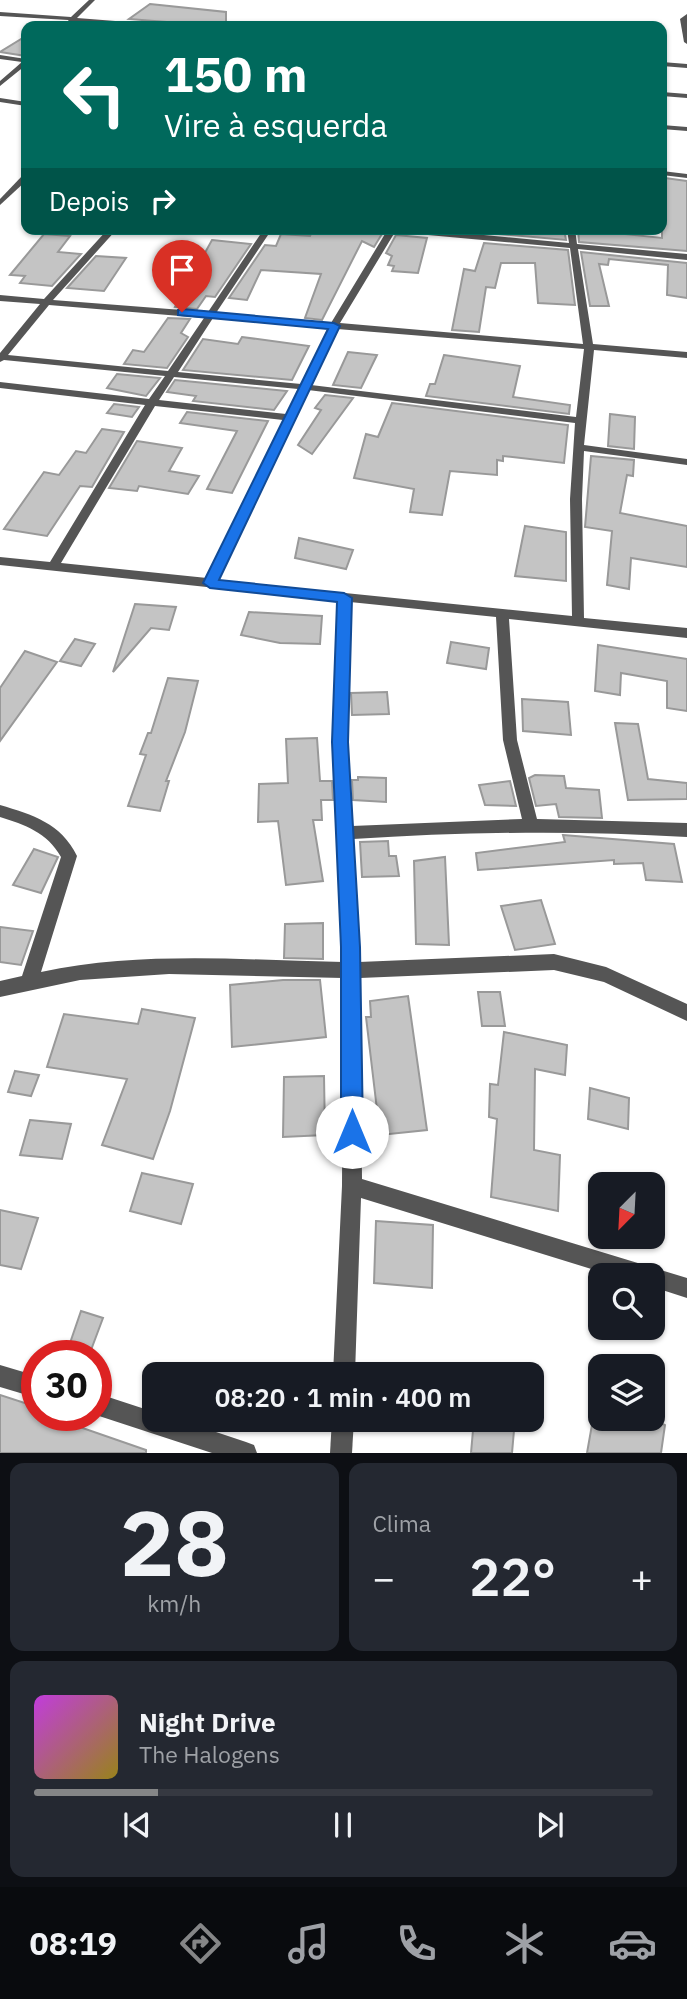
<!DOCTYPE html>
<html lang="pt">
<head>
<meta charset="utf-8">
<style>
  :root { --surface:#171b24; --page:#242831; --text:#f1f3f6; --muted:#9ea1a6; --line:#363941; --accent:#858687 }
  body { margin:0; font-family:"IBM Plex Sans",sans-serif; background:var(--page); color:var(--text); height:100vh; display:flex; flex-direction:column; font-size:26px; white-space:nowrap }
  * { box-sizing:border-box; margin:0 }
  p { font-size:23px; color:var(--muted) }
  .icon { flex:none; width:38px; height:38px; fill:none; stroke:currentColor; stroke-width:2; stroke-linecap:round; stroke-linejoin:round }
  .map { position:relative; height:1453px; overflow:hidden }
  .drawer { display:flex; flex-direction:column; gap:10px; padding:10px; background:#0d0f14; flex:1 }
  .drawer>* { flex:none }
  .banner { position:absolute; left:21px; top:21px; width:646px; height:214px; border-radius:14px; box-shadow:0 2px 5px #0004; background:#00695c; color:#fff; overflow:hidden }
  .needle { width:46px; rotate:204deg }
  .fabs { position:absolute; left:588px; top:1172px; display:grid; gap:14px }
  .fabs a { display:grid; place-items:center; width:77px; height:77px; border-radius:14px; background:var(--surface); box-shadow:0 2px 5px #0004; font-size:35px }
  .speed { position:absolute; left:21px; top:1340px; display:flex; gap:14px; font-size:35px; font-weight:700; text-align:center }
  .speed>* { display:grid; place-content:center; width:91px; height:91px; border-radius:50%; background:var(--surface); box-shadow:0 2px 5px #0004; line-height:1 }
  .speed .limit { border:10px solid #d22; background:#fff; color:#111 }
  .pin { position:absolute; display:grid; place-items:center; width:60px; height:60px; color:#fff; margin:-72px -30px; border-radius:50% 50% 50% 0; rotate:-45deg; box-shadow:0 0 7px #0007 }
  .pin .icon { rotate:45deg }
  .me { position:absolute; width:77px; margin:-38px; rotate:0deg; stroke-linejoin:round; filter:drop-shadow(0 0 5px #0008) }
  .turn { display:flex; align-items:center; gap:24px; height:147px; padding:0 28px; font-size:32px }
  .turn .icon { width:91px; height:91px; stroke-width:2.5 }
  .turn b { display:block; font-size:49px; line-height:60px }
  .then { display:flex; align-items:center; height:66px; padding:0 28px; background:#0003; gap:14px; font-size:26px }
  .big { font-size:52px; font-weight:600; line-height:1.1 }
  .drawer .widget { flex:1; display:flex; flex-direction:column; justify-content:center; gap:10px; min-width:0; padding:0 24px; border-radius:14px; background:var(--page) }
  .drawer .dial { align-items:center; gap:0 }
  .dial b { font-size:91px; line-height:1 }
  .song { display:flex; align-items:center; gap:21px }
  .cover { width:84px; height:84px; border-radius:10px; background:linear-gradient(135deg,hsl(290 70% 55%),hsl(50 70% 35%)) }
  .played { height:7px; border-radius:4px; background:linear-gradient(90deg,var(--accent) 20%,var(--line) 20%) }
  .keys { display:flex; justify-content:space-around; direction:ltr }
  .heat { display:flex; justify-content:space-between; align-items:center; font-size:38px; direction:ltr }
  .drawer .tiles { flex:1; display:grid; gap:10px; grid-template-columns:1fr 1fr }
  .widget:last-child { grid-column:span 2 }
  .trip { position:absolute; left:142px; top:1362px; width:402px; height:70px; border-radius:14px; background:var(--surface); box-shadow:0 2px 5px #0004; font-weight:600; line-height:70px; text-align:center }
  .dock { display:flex; height:112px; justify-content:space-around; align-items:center; background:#090b0e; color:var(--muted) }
  .dock .icon { width:49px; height:49px }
  .dock .on { color:var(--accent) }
  .dock b { font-size:32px; color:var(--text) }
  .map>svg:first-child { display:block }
</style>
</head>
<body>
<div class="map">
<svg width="687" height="1453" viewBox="0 0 687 1453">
  <rect width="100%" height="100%" fill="#fff"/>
  <g fill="#c4c4c4" stroke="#999" stroke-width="2">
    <polygon points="150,4 226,12 226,26 182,26 179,23 129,19"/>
    <polygon points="26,36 26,56 0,52"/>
    <polygon points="665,178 687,181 687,251 579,242 578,229 662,238 662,182 665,183"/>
    <polygon points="313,229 385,229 374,247 362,241 322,320 305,318 321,274 261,270 247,300 229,298 265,245 276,246 281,234 310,236"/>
    <polygon points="489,229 564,229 566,240 488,233"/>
    <polygon points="44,234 70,236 58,252 81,254 52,286 20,283 25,276 10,275"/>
    <polygon points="396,235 427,238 418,273 392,271 394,266 388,265 392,256 386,253"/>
    <polygon points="212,240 251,244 215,297 206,296 197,309 175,307"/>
    <polygon points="484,243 568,250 575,305 538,303 535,263 501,263 495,288 486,287 479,332 452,330 464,269 475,271"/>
    <polygon points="581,252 687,263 687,298 667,295 668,265 609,259 608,265 599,264 609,306 590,306"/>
    <polygon points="96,256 126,258 104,291 67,288"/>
    <polygon points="168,318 190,319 181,333 188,337 167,368 124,364 133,350 144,352"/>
    <polygon points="242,337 309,346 292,380 183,370 203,339 238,344"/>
    <polygon points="348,352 377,355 361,388 333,385"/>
    <polygon points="444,355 520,366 513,397 570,405 569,414 426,396 430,384 435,384"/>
    <polygon points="117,374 160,378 146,396 107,388"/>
    <polygon points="175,380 287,391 274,410 193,401 196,396 167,392"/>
    <polygon points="325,395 353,398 312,454 298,445 321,410 315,408"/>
    <polygon points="392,403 568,425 564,463 503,456 503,461 497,460 497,475 450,471 442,515 410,512 414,489 354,478 366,434 378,437"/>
    <polygon points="114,404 139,407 132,417 107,413"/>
    <polygon points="187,412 268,421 232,493 207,489 237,431 180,423"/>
    <polygon points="610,414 635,417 634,449 608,446"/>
    <polygon points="102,429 124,432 92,487 80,486 47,536 4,529 44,472 59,475 76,451 86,453"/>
    <polygon points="137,441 182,448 169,471 199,476 188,494 139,486 137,491 109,488"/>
    <polygon points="591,456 634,460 633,476 627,475 620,513 687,526 687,567 631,558 629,589 607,585 612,531 585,527"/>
    <polygon points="525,526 566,532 566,581 515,576"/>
    <polygon points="299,538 353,550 346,569 295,558"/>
    <polygon points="135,604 176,607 169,630 151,628 113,672"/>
    <polygon points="249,612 322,616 320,644 280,643 241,635"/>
    <polygon points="75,639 95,644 81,666 60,661"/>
    <polygon points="451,642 489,648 486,669 447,663"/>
    <polygon points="598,645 687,659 687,711 667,708 667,681 621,673 620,695 595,691"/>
    <polygon points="25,651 57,662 0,741 0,688"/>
    <polygon points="168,678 198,681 185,732 166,781 169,781 160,811 128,806 146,755 140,754 148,733 151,733"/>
    <polygon points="387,692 389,714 352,715 351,693"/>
    <polygon points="522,699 568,702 571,735 523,731"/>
    <polygon points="615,723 638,724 648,779 687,783 687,799 628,800"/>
    <polygon points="317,738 320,781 332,781 333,800 321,800 322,820 313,820 323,881 286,885 278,821 258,822 259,784 288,783 286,739"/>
    <polygon points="535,775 564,776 566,788 599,790 602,818 559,817 556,804 536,806 529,778"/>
    <polygon points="358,777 386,778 386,802 353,800 352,780 358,780"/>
    <polygon points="510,781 516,806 485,805 479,785"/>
    <polygon points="563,835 674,844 682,882 646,880 643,863 614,864 614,860 478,870 476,853 565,842"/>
    <polygon points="388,841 389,856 396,856 399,876 362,877 360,842"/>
    <polygon points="34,849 58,857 41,893 13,885"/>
    <polygon points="445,857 449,945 416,944 414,861"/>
    <polygon points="541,900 555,944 515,950 501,906"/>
    <polygon points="323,923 323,959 284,958 285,924"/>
    <polygon points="0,927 33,931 21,965 0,962"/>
    <polygon points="283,980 320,980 326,1037 232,1047 230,985"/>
    <polygon points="478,992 500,992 505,1026 482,1026"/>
    <polygon points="408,996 427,1130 380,1135 366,1017 371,1017 370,1001"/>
    <polygon points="142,1009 195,1018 170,1111 153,1159 102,1145 127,1079 47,1067 64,1014 138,1024"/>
    <polygon points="504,1032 567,1045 565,1075 535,1069 534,1150 560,1155 558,1211 491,1197 497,1119 489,1117 490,1084 498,1085"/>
    <polygon points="15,1071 39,1075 31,1096 8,1092"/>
    <polygon points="324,1076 325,1135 283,1137 284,1077"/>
    <polygon points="590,1088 629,1098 628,1129 588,1119"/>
    <polygon points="30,1120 71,1124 62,1159 20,1155"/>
    <polygon points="142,1173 193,1184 181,1224 130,1211"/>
    <polygon points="0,1210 38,1218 21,1269 0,1265"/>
    <polygon points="376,1221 433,1225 432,1288 374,1283"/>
    <polygon points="81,1311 103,1318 91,1350 70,1343"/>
    <polygon points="0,1395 37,1407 37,1416 48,1416 146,1450 146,1453 0,1453"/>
    <polygon points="474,1419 515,1419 512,1453 471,1453"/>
    <polygon points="593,1419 652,1419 665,1425 661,1453 587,1453"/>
  </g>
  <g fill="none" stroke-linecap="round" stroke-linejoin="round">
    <g fill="#555" fill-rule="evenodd">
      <polygon points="89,0 95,0 77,18 179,26 74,21 70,23 68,20 0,16 0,12 71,17"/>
      <polygon points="687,14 687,44 684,42 680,19"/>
      <polygon points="0,55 26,59 26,65 0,86 0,81 22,62 0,59"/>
      <polygon points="662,62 687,64 687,68 662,66"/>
      <polygon points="662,92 687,94 687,98 662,96"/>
      <polygon points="0,98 26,102 26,106 0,102"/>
      <polygon points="662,125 687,127 687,131 662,129"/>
      <polygon points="662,171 687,174 687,178 662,175"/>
      <polygon points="23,175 26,175 26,181 0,205 0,199"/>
      <path d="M108,229h9l-64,71 155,12 56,-83h8l-56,84 115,10 57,-94h33l148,14 -2,-14h8l2,15 110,10v6l-109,-11 15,95 94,8v6l-93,-8 -10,95 103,14v6l-103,-14 -2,48 2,119 103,10v10l-178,-19 8,121 20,79 150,4v14c-112,-7 -223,-5 -334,2l6,123 195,-8 52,13 81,37v17l-83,-39 -50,-12 -194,8 2,201 325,99v20l-34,-11v-11h-39l-253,-78 -6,176h-22l9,-188 1,-208 -174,-4 -89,6 -80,17v-16l22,-5 39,-119c-14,-25 -36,-32 -61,-40v-12c33,10 61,18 77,51l-36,116c99,-21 201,-12 302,-10l-10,-220 5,-141 -338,-36v-8l50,5 95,-157 -145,-17v-6l149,17 16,-23 -161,-16 -4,2v-9l40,-49 -40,-3v-6l44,4zM395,232l175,16 13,96 -243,-21zM49,305l155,13 -36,53 -160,-16zM213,318l115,10 -27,56 -123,-12zM337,329l247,20 -8,68 -265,-32zM174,377l124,12 -12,25 -127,-14zM308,390l267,33 -5,76 2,117 -354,-36zM155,406l128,14 -76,158 -146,-15zM350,602l146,15 7,123 19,79 -170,7 -5,-84z"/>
      <polygon points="0,1365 37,1376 37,1398 0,1387"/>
      <polygon points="96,1393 154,1412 154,1419 177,1419 246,1442 254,1445 257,1453 212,1453 96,1415"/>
      <polygon points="332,1419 354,1419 352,1453 330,1453"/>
    </g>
  </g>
  <polygon fill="#1a73e8" stroke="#114b97" stroke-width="2" points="182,309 334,323 340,326 219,580 344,593 352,598 348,742 360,947 363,1132 359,1139 352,1142 344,1139 341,1132 341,947 332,742 337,602 210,588 203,583 328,329 178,315 178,310"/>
</svg>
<div class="fabs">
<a><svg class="needle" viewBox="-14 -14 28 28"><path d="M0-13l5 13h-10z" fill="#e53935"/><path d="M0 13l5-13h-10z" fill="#9ea1a6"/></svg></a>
<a><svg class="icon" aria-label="search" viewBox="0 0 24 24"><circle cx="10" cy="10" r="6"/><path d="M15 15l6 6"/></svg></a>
<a><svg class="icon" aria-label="layers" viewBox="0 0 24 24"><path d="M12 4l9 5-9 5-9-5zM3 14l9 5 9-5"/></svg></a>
</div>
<div class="speed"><div class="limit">30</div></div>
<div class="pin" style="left:182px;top:312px;background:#d93025"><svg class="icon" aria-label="arrive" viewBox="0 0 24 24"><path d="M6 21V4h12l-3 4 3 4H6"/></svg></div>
<svg class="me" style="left:352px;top:1132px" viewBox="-20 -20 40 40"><circle r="19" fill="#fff"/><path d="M0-13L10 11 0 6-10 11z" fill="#1a73e8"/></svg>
<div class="trip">08:20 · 1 min · 400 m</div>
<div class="banner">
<div class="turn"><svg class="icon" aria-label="left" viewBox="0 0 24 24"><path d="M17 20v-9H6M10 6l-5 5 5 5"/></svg><div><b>150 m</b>Vire à esquerda</div></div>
<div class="then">Depois<svg class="icon" aria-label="right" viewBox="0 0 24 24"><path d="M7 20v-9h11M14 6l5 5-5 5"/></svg></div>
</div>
</div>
<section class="drawer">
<div class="tiles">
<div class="widget dial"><b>28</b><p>km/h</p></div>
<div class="widget"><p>Clima</p>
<div class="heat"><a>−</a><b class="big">22°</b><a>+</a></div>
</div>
<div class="widget">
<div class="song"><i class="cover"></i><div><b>Night Drive</b><p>The Halogens</p></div></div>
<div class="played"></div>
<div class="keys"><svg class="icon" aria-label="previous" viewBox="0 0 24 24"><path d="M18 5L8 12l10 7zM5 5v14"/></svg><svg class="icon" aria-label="pause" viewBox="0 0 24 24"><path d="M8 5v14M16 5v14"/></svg><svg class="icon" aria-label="next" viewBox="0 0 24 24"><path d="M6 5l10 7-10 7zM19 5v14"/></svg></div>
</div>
</div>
</section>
<nav class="dock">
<b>08:19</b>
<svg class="icon on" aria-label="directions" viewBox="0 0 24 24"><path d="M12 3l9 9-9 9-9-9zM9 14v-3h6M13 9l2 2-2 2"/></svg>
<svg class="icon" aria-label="music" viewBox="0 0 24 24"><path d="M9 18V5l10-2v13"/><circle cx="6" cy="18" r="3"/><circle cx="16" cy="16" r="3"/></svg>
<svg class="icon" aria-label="phone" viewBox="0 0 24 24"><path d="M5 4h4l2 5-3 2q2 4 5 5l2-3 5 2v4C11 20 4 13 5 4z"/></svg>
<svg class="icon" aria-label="climate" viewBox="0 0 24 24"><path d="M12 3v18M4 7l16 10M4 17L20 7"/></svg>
<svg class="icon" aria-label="car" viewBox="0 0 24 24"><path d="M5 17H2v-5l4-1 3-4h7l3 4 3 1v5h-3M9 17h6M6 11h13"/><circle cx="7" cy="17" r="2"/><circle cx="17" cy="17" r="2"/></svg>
</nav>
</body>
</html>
